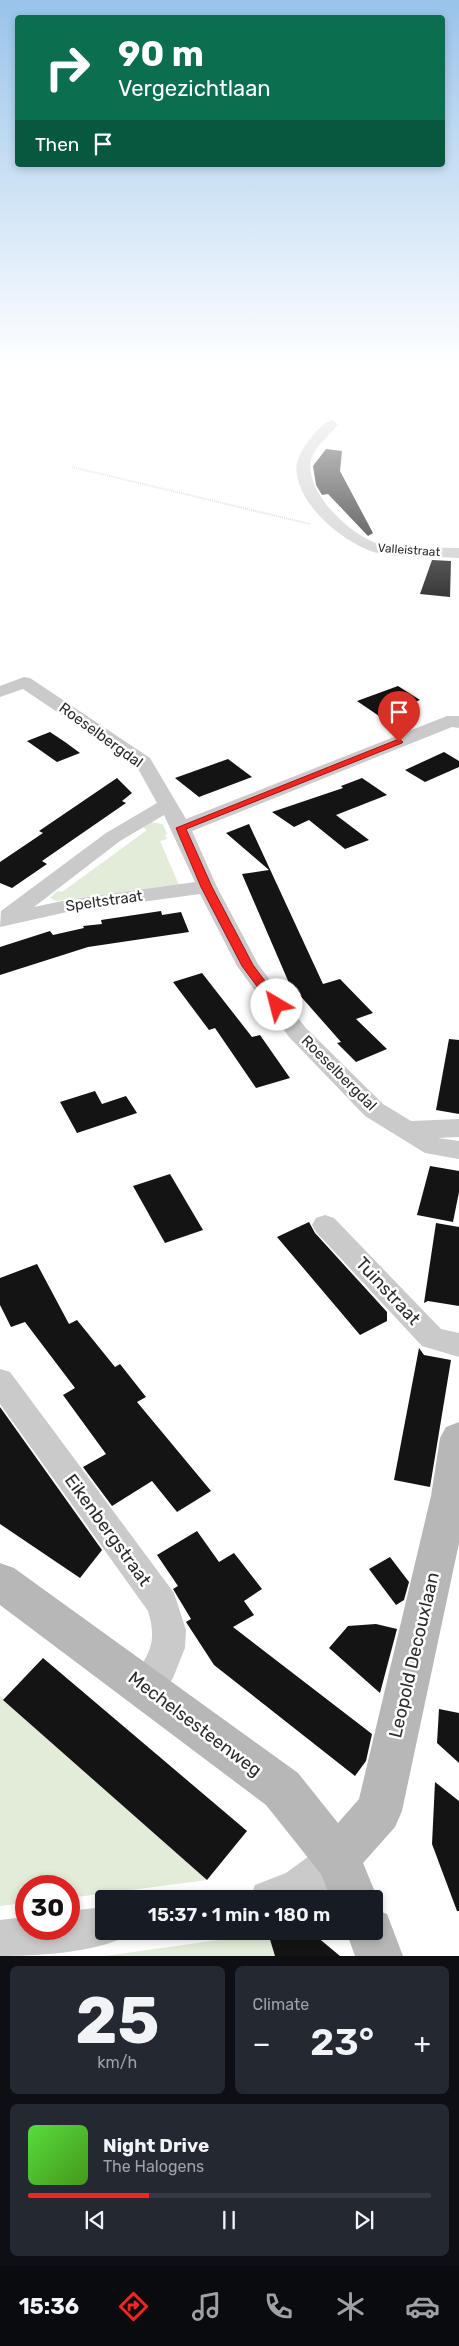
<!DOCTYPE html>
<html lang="en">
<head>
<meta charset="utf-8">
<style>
  :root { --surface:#171b24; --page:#242831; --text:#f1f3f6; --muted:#9ea1a6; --line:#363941; --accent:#f22521 }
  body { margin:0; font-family:Rubik,sans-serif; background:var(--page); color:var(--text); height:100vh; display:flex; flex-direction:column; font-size:19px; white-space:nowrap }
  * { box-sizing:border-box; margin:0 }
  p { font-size:16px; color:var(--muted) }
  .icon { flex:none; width:28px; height:28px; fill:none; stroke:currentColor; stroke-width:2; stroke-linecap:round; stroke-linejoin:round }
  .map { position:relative; height:1956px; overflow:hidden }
  .side { display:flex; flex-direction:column; gap:10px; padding:10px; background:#0d0f14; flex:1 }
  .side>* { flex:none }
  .hud { position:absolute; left:15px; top:15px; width:430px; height:152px; border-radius:5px; box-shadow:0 2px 8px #0003; background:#0b6e4f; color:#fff; overflow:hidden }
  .speed { position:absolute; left:15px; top:1875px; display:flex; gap:10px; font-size:25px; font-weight:700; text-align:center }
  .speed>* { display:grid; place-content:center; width:65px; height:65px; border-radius:50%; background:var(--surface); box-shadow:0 2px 8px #0003; line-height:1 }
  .speed .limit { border:8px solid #d22; background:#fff; color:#111 }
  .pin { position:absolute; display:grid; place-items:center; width:42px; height:42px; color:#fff; margin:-51px -21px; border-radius:50% 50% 50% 0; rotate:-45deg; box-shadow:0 0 5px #0007 }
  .pin .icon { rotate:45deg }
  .me { position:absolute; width:55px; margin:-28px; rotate:323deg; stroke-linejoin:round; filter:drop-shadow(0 0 4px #0008) }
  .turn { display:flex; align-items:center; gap:18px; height:105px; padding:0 20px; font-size:22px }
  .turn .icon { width:65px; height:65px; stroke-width:2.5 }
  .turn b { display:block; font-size:35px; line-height:42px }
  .then { display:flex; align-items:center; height:48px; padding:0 20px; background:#0003; gap:10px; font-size:19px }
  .big { font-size:38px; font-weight:600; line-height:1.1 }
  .side .widget { flex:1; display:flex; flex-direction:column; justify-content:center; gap:8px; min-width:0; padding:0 18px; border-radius:8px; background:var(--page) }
  .side .dial { align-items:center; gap:0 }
  .dial b { font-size:65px; line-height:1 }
  .song { display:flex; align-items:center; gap:15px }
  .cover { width:60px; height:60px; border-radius:8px; background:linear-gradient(135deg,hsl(110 70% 55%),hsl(100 70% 35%)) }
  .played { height:5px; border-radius:2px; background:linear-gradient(90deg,var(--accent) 30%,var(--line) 30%) }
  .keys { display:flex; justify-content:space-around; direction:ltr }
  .heat { display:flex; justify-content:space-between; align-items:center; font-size:28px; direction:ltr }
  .side .tiles { flex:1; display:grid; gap:10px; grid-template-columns:1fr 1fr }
  .widget:last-child { grid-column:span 2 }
  .trip { position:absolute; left:95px; top:1890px; width:288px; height:50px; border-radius:5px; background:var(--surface); box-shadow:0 2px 8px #0003; font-weight:600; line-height:50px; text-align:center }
  .tabs { display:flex; height:80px; justify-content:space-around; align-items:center; background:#090b0e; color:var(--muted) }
  .tabs .icon { width:35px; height:35px }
  .tabs .selected { color:var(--accent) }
  .tabs b { font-size:22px; color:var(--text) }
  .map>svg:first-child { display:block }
</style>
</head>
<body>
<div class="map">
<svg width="459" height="1956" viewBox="0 0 459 1956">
  <rect width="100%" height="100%" fill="#fff"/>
  <g fill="#e2ecd9">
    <polygon points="151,822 163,824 167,834 165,835 167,839 160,841 179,885 56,901 50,898 57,891 62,892 147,830 143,827"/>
    <polygon points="0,1696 207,1880 69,1898 69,1886 26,1886 26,1903 0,1906"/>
    <polygon points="268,1933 275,1956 105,1956"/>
  </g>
  <g fill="#141414">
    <polygon points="326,449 342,451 340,471 373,533 368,536 328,494 322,495 316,485 313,466"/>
    <polygon points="432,560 451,561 450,597 420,594"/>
    <polygon points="398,686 420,700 379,716 357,701"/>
    <polygon points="50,732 65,742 80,753 57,762 27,741"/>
    <polygon points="444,752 459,761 459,767 425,782 405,770"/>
    <polygon points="228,759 252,777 199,797 175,778"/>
    <polygon points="117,778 132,793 122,801 126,803 42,861 47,864 12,888 0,883 0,862 43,833 39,831"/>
    <polygon points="362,778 387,795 336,815 369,840 345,849 309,820 294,827 272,812 343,788 341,786"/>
    <polygon points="249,824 323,984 340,979 373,1013 356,1019 387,1049 356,1062 337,1043 341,1042 289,983 242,874 269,870 226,833"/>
    <polygon points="161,911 162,915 181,912 189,932 88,947 0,975 0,947 50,931 53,935 84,928 83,926 102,924 101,920"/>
    <polygon points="202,973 252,1037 260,1035 290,1078 256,1088 215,1028 209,1030 173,982"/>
    <polygon points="449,1039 459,1040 459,1114 436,1110"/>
    <polygon points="95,1091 102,1104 126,1096 137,1113 77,1133 60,1102"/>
    <polygon points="430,1166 459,1171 459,1192 453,1222 417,1215"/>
    <polygon points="170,1174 203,1230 165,1243 133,1186"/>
    <polygon points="309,1222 315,1233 387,1312 387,1321 360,1335 277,1237"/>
    <polygon points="436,1223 459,1227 459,1306 428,1301 424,1303"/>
    <polygon points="37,1264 69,1324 77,1320 115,1367 120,1364 146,1397 137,1402 211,1491 177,1512 152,1481 112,1506 83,1467 106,1454 63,1395 75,1388 25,1322 11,1327 0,1305 0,1278"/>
    <polygon points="419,1348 424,1355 451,1360 430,1487 394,1480"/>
    <polygon points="0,1407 102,1550 80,1578 0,1524"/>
    <polygon points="197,1531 219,1562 234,1553 262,1589 244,1601 254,1615 233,1627 372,1734 366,1761 355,1776 214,1665 186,1622 191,1619 173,1589 178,1586 157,1555"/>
    <polygon points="390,1557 409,1582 404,1600 396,1605 369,1569"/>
    <polygon points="376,1624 397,1629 380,1693 329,1648 348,1626"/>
    <polygon points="43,1658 247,1831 207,1880 3,1700"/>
    <polygon points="439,1709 459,1713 459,1763 437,1743"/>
    <polygon points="435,1782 459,1801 459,1911 457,1911 432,1844"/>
    <polygon points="283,1931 310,1931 340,1956 275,1956 268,1933"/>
  </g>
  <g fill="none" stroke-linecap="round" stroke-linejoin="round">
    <polyline stroke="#cacaca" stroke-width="2" stroke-dasharray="1 1" stroke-linecap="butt" points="72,467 310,524"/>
    <g fill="#cacaca" fill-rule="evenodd">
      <path d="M332,420l6,4c-8,12 -23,21 -27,36 -7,32 40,76 68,84 7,2 16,1 23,2 19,1 38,2 57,2v10c-24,-2 -71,1 -91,-8 -29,-12 -66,-43 -71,-75 -3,-13 5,-25 12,-35 6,-7 14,-18 23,-20z"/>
      <path d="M24,677l6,1 120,80 36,61 261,-103h12v12l-7,-1 -260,104 25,56 41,77 47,63 78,77 28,17 48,-2v18l-21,1 21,3v18l-34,-6 -60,-37 -76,-79 -52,-71 -37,-72 -133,18 -67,15 1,-16 105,-78 51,-30 -21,-38 -113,-76 -23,8v-11zM164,815l31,67 -128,18 -33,7 86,-66z"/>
      <polygon points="325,1215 334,1218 441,1329 459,1333 459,1357 422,1346 316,1232 312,1225 316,1218"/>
      <path d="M0,1369l10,3 164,221 12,37 -1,18 -12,30 -14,22 -12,5 -12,-5 -5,-12c13,-32 30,-38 18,-77l-148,-207z"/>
      <polygon points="337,1839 350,1845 356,1858 350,1871 315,1899 250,1899 255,1885 286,1873 324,1845"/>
      <path d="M104,1907v24h17l-3,9c-32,13 -84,16 -118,16v-36l26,-3v12h43v-18z"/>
    </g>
    <polygon fill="#b7b7b7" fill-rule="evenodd" points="459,1422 459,1543 402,1811 395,1827 363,1863 378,1899 374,1909 387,1914 403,1956 355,1956 346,1931 374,1931 374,1899 331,1899 321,1874 266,1805 0,1605 0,1563 14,1568 298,1773 338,1823 359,1799 431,1496 440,1438 446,1427"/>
  </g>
  <linearGradient id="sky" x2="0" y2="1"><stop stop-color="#99c3ea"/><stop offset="0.57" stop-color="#fff"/><stop offset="1" stop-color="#fff" stop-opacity="0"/></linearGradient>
  <rect width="459" height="638" fill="url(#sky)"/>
  <polygon fill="#f22521" stroke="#9d1815" points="399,739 403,742 402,743 186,829 212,887 253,965 283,1005 281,1008 273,1008 242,966 201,887 176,828"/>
  <g text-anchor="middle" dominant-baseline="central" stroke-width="5" stroke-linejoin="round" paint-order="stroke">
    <g font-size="12" fill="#2d2d2d" stroke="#fff">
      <text transform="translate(409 550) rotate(4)">Valleistraat</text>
    </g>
    <g font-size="15" fill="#2d2d2d" stroke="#fff">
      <text transform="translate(101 735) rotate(36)">Roeselbergdal</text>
      <text transform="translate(104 901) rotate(-8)">Speltstraat</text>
      <text transform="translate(339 1073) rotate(45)">Roeselbergdal</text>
    </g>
    <g font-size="18" fill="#2d2d2d" stroke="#fff">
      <text transform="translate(388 1291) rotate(47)">Tuinstraat</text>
      <text transform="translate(108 1530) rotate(54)">Eikenbergstraat</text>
      <text transform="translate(414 1655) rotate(-77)">Leopold Decouxlaan</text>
      <text transform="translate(195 1724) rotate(37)">Mechelsesteenweg</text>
    </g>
  </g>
</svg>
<div class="speed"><div class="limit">30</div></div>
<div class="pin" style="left:399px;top:742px;background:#d93025"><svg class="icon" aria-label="arrive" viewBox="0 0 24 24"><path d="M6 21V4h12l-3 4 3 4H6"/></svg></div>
<svg class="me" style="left:277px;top:1005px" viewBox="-20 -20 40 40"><circle r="19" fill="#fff"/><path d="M0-13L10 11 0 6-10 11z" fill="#f22521"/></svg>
<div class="trip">15:37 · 1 min · 180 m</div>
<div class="hud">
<div class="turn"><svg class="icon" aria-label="right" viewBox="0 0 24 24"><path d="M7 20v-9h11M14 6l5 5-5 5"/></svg><div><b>90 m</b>Vergezichtlaan</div></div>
<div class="then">Then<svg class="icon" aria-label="arrive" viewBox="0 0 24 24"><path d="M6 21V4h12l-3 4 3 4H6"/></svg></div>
</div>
</div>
<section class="side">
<div class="tiles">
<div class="widget dial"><b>25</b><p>km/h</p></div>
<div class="widget"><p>Climate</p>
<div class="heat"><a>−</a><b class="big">23°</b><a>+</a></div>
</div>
<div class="widget">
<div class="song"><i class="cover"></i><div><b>Night Drive</b><p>The Halogens</p></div></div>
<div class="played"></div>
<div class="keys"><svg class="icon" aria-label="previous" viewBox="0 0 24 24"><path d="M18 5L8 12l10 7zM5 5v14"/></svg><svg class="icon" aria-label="pause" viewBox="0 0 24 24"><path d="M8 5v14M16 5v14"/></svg><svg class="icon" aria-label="next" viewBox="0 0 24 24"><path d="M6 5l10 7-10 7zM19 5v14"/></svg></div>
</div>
</div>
</section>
<nav class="tabs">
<b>15:36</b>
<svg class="icon selected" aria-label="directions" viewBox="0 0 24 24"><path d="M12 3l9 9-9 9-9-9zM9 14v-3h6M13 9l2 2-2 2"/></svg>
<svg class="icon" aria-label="music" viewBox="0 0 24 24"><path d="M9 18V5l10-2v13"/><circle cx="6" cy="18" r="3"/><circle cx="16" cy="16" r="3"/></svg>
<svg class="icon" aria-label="phone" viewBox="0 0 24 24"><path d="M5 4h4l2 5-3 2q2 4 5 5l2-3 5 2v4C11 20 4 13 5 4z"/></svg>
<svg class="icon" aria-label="climate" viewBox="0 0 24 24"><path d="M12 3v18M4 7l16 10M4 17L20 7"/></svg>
<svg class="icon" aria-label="car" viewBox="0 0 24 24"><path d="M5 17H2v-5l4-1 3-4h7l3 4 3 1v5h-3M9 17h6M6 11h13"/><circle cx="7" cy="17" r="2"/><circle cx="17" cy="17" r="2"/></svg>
</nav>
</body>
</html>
